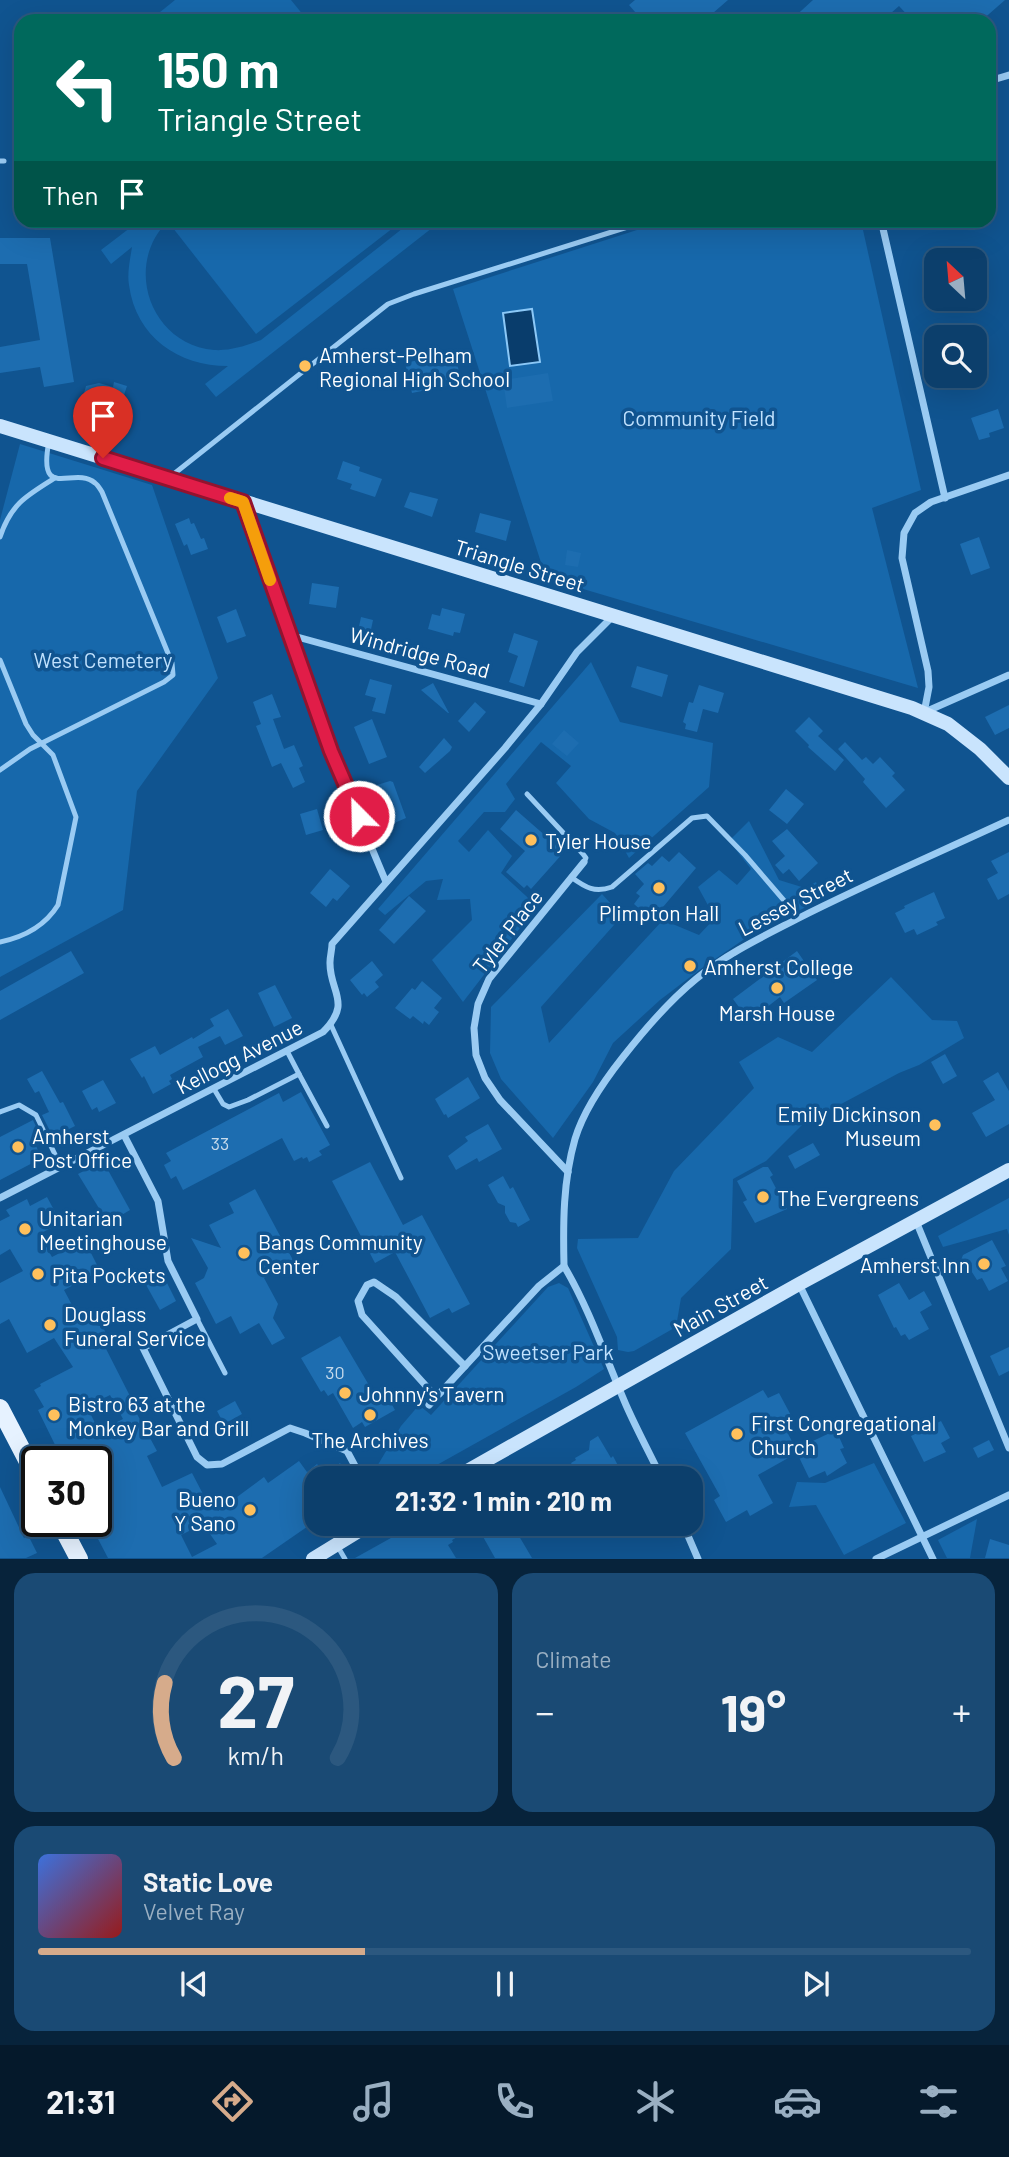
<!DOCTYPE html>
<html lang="en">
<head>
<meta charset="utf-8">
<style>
  :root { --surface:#0c3f6c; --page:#1a4a74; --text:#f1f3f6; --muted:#9aafc2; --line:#2c587f; --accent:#d6ab8b }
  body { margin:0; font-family:Barlow,sans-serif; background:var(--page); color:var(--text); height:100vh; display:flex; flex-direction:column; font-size:26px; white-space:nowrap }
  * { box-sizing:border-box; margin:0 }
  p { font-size:23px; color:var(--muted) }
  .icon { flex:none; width:38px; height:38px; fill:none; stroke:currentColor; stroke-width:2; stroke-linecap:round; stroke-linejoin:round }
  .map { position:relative; height:1559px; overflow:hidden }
  .side { display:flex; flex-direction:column; gap:14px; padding:14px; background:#07233b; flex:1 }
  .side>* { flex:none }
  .top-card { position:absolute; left:14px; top:14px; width:982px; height:214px; border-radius:21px; box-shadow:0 7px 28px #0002,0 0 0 2px var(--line); background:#00695c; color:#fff; overflow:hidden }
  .needle { width:46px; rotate:334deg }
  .fabs { position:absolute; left:924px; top:248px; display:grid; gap:14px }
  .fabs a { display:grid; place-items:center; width:63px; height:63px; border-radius:14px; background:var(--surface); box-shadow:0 7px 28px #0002,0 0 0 2px var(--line); font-size:35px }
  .speed { position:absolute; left:21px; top:1446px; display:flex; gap:14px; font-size:35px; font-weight:700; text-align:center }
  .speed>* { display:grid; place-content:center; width:91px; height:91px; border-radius:50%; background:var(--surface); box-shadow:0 7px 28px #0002,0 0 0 2px var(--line); line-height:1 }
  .speed .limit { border:4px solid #111; border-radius:10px; background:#fff; color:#111 }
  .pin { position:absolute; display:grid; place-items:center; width:60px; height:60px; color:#fff; margin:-72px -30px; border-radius:50% 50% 50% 0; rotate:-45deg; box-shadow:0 0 7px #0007 }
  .pin .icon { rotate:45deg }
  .me { position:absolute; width:77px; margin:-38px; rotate:337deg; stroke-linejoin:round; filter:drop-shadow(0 0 5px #0008) }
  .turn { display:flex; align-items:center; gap:24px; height:147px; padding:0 28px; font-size:32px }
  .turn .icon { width:91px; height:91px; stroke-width:2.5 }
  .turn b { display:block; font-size:49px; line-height:60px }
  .then { display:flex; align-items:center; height:66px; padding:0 28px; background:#0003; gap:14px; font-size:26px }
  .big { font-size:52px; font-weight:700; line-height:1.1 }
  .side .tile { flex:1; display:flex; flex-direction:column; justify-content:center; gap:10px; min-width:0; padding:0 24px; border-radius:21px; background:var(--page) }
  .side .dial { align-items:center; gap:0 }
  .dial svg { height:182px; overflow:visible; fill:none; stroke:var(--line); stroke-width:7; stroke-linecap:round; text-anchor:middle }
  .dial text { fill:var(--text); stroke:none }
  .song { display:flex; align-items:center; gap:21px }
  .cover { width:84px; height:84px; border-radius:10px; background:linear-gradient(135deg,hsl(220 70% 55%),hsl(0 70% 35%)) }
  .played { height:7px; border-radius:4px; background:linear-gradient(90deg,var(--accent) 35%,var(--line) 35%) }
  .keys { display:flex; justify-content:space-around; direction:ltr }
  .heat { display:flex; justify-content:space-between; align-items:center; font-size:38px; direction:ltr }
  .side .tiles { flex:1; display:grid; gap:14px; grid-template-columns:1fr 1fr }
  .tile:last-child { grid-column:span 2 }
  .trip { position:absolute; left:304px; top:1466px; width:399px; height:70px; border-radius:21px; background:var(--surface); box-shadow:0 7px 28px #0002,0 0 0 2px var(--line); font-weight:700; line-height:70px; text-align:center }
  .tabs { display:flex; height:112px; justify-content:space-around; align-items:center; background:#05192b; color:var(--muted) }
  .tabs .icon { width:49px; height:49px }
  .tabs .on { color:var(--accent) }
  .tabs b { font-size:32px; color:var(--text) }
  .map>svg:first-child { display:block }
</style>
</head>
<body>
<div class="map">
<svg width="1009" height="1559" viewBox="0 0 1009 1559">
  <rect width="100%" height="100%" fill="#105490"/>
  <g fill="#1768ab">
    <polygon points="175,0 291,0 308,21 149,21"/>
    <polygon points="173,220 402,220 402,221 256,334 169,223"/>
    <path d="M139,221h29c-45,44 -18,123 46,129 17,1 31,-4 47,-10l151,-119h29l-225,176 -11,-13 23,-18c-50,0 -92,-29 -99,-81 -2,-12 1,-25 3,-38l-21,17 -10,-14z"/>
    <polygon points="665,221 861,221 921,490 872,508 918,688 546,578 453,289"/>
    <polygon points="20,444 152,485 218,678 137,791 123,910 0,977 0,520"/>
    <polygon points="591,662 620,722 713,743 709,787 629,858 615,833 589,819 556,783 571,766 541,742 506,784 515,799 505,812 484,812 458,841 469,852 488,830 512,856 501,873 537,906 463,1002 432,960 472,920 470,899 437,900 443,879 426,881 385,915 378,909"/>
    <polygon points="749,821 779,880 805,888 816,882 823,898 743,940 702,968 660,1000 613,1043 593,1082 553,1138 501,1079 490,1053 491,1007 602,894 622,916 541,1007 549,1043 663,920 699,935 715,918 698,887 719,870 737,885 751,869 729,841"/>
    <polygon points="891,977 932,1020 957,1021 964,1038 919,1065 899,1073 802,1125 766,1161 733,1179 731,1249 681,1298 676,1327 634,1351 628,1352 618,1350 617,1337 577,1248 578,1239 638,1238 674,1171 754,1088 739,1062 778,1037 812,1052"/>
    <polygon points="1009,1198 1009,1235 1007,1229 943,1247 938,1236"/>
    <polygon points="559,1283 568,1288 604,1369 576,1387 419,1475 405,1479 382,1479 376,1468 401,1426 419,1405 431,1415 548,1287"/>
    <polygon points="874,1463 906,1523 844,1555 816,1505 789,1507 797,1482 825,1483"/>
    <polygon points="977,1519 970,1558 947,1558 938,1540"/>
  </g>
  <polygon fill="#093d6c" stroke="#8bc8f7" stroke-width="2" points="532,309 540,362 510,366 503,313"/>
  <g fill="#1d6db0" fill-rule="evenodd">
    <polygon points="635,0 728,0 713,13 720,21 643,21 629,5"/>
    <polygon points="813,0 1005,0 981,21 913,21 899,6 882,21 790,21"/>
    <polygon points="0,238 50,238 74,382 44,387 40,367 0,373 0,347 40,340 27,264 0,264"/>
    <polygon points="455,352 461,383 412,393 405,363"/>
    <polygon points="548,373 553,401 507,408 503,380"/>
    <polygon points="114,382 127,386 116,419 80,408 86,386 99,383 113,387"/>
    <polygon points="998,409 1004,428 989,433 990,437 979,440 971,418"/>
    <polygon points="343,461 360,467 359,471 382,479 375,497 350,489 352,484 337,479"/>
    <polygon points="410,492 438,499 432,517 404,507"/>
    <polygon points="480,513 511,521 506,541 475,532"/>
    <polygon points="189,518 191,524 194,523 201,539 204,538 208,549 191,555 187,544 184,546 175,524"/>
    <polygon points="979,537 990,568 971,575 960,544"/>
    <polygon points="567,550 581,553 578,567 565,565"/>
    <polygon points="312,583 339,587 336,608 309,604"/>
    <polygon points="442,608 465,614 460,633 454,632 453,636 428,629 432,614 440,616"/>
    <polygon points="236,609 246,636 227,643 217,617"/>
    <polygon points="361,617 373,620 369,639 357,636"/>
    <polygon points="514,633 538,641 524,687 509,682 518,656 508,652"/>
    <polygon points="637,666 668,675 662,697 631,687"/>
    <polygon points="370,679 392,685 385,714 372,711 376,698 365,695"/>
    <polygon points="433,683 449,713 448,713 421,690"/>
    <polygon points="699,685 724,693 718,713 703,709 697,732 685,729 686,724 683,722 689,702 693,703"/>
    <polygon points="272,694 281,717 273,719 284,749 294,745 303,766 299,768 305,782 293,788 281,763 272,767 256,726 261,724 253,702"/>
    <polygon points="475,702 486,712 469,732 458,721"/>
    <polygon points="1009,705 1009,728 995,735 985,717"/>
    <polygon points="809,717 823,731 818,736 844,760 835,771 808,747 809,745 795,731"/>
    <polygon points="372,719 387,757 369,764 354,727"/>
    <polygon points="564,730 579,743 567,756 552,744"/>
    <polygon points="444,738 452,747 450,751 425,773 419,767"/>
    <polygon points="845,742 862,760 866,757 873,764 880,757 895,773 892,776 905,790 886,808 863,782 865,779 838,749"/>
    <polygon points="390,781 393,782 406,818 392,824 377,785"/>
    <polygon points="786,789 804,804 787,824 769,810"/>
    <polygon points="317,809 323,830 306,835 300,814"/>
    <polygon points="516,810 564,852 531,889 527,885 524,888 506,872 525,851 500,829"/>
    <polygon points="787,829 818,863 799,881 789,869 783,874 775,865 785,856 772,841"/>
    <polygon points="679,852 696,868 652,920 634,904 640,896 636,893 644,884 635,874 648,863 652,866 662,856 669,862"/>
    <polygon points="1009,852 1009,894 998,900 987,879 998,873 991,861"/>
    <polygon points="330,869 350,886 337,901 333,898 326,907 310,893"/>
    <polygon points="934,892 945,918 936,922 938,925 917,935 914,929 905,933 895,913 905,908 904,906"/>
    <polygon points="409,896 426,911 394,944 379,930"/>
    <polygon points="71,951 84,973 0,1020 0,991"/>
    <polygon points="797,951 817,980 784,1003 780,997 749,1021 733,999"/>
    <polygon points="372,961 383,975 375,982 379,987 367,997 364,993 362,995 350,980"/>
    <polygon points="422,981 442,998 434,1008 439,1012 429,1025 424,1021 423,1024 413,1016 410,1019 395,1008 412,988 415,990"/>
    <polygon points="275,985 292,1018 274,1027 258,993"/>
    <polygon points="228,1009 243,1036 225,1045 220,1036 198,1047 203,1057 170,1075 172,1079 169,1081 171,1084 153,1094 144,1076 142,1078 130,1059 155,1046 160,1055 192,1037 193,1039 214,1026 210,1019"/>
    <polygon points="945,1054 957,1076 943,1084 931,1062"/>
    <polygon points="42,1071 60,1103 63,1102 75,1126 53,1137 42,1115 49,1112 39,1091 35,1093 27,1079"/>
    <polygon points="998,1072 1009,1091 1009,1124 986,1137 972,1113 995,1100 983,1081"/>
    <polygon points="468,1077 480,1098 448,1118 446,1114 444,1115 435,1099"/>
    <polygon points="103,1080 116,1103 99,1112 97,1107 92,1110 82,1091"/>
    <polygon points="301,1092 330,1145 319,1151 322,1155 309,1162 307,1157 303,1159 302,1157 294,1161 282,1138 183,1190 176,1176 171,1179 164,1165 171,1161 166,1153 279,1093 283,1102"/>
    <polygon points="33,1120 43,1142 36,1146 42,1158 0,1180 0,1137"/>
    <polygon points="488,1124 502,1149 479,1162 477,1158 456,1170 448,1156 468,1141 465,1137"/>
    <polygon points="813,1143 820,1155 795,1169 788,1156"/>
    <polygon points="103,1161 130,1210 108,1223 78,1174"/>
    <polygon points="370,1162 403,1225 422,1215 470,1304 452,1313 449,1308 430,1318 395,1252 375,1263 332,1181"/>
    <polygon points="763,1167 768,1167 773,1175 770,1177 787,1209 755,1223 743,1202 747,1200 737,1181"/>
    <polygon points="503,1176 510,1189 513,1187 530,1220 518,1227 516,1223 510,1222 505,1213 505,1206 498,1203 488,1185"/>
    <polygon points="255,1189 294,1262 264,1278 278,1304 273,1318 285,1338 272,1345 259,1323 240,1334 231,1316 216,1324 195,1283 204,1278 208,1268 191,1238 221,1248 209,1225 234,1213 229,1203"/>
    <path d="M47,1197l14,26 -22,11 13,23 29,-15 2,2 3,-1 14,28 -36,19 16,30 23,7 4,9 -6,3 31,61 -2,1 27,50 -10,5 15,31 30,-14 12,23 3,-2 11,17 46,-34 4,6 31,-22 8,11 10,-8 9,11 14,-12 8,16h-31v41l-55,38h-154l-11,-21 5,-3 -6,-12v-61h-29l-4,-9 -4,1 -21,-43 6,-3 -10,-17 7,-4 -1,-2 33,-17 -19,-29 -27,15 -18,-34 -9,5v-41l23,-12 -13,-22 -10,6v-34l10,-5 -4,-6 21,-11 3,7zM110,1395l13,24 -24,12 -12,-24zM203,1524l14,20 -25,13 -11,-22z"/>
    <polygon points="992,1240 1006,1266 1001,1268 1008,1281 989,1291 982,1278 977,1280 970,1269 964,1266 961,1260 963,1255"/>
    <polygon points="162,1273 176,1301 160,1310 145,1283"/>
    <polygon points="899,1283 909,1300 924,1291 932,1305 920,1312 929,1329 909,1340 905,1334 901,1336 896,1327 894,1328 878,1295"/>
    <polygon points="340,1336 373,1392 382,1387 395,1410 365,1427 362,1422 353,1428 333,1393 328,1396 324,1390 321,1392 301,1358"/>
    <polygon points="1009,1347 1009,1371 999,1376 990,1356"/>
    <polygon points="763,1390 768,1398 779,1393 794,1421 784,1426 796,1449 836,1430 844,1448 840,1449 847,1463 827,1476 825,1471 809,1478 797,1453 758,1475 773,1503 750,1516 747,1510 726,1522 714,1500 720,1496 685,1433"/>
    <polygon points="235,1401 242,1414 224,1424 217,1411"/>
    <polygon points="941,1421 950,1438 941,1443 946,1452 924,1462 911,1436"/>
    <polygon points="598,1436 611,1458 613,1456 625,1479 580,1479 571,1463 576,1460 575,1458 589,1450 590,1441"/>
    <polygon points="989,1440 994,1450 978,1458 973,1448"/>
    <polygon points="0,1487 24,1538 28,1535 37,1553 26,1558 0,1558"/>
    <polygon points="416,1524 508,1524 516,1538 519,1536 532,1558 495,1558 477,1526 452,1540 453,1542 448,1545 456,1558 355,1558"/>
    <polygon points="990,1539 1009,1545 1009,1558 985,1558"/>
  </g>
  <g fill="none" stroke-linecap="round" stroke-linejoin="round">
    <g stroke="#9acbf3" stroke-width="5">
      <polyline points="0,161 4,161"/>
      <polyline points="170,477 388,304 414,294 650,220"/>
      <path d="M0,537c11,-33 26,-41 55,-59"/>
      <path d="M0,660l26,64 7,11 20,20 23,62 -18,88c-13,21 -34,32 -58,37"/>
      <path d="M0,770l30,-21 134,-67 9,-7 -1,-12 -70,-171c-2,-3 -4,-7 -7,-9 -21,-18 -58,20 -46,-42"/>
      <polyline points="527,794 583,854 586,858 584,862"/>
      <path d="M571,877c15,11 24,16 41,10l80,-69 15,-2 38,39 54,63"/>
      <polyline points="331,1025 401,1178"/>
      <polyline points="299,1074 327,1126"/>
      <polyline points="214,1089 223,1104 229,1107 248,1100 299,1074 287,1051"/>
      <polyline points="0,1112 19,1105 36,1115 61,1167"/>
      <polyline points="197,1319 225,1373"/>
      <polyline points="338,1547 345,1559"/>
    </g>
    <g stroke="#9acbf3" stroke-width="7">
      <polyline points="989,81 1009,75"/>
      <polyline points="881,220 945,498"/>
      <polyline points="243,503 331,751 386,882"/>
      <polyline points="290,635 541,704"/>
      <polyline points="925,712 1009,675"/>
      <polyline points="924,713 929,687 928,671 902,558 904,533 915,513 931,502 1009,475"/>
      <polyline points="124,1135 158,1201 168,1261 197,1319 143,1348 197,1457 207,1465 222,1464 290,1428 305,1433 347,1451 362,1479"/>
      <polyline points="568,1172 500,1100 485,1078 476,1055 474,1028 478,1004 489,979 584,862"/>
      <path d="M0,1198l323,-166c30,-30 6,-40 7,-70 0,-6 2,-12 2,-18l173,-196 36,-44 36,-52 37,-37"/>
      <polyline points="916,1221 1009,1448"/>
      <path d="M564,1266c26,44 42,93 62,139 11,25 24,49 36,74"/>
      <polyline points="799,1284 933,1559"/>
      <polyline points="436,1397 362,1315 358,1301 367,1285 374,1282 396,1297 465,1366"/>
      <path d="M429,1405l110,-119 25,-20c-1,-43 -1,-85 11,-127 9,-30 29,-58 48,-82 22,-28 46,-56 73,-78 30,-25 66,-42 101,-60 69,-35 141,-66 212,-99"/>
      <polyline points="683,1524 698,1559"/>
      <polyline points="876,1559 1009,1495"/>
    </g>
    <g stroke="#c9e4fd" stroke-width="14">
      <polyline points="0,426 912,708 948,724 980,749 1009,778"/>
      <polyline points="453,1479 799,1284 1009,1170"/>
      <polyline points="313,1559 370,1524"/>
    </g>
    <g stroke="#e6f2ff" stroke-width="18">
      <polyline points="0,1408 37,1479"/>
      <polyline points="59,1521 79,1559"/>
    </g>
  </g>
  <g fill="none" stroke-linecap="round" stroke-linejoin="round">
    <defs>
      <polyline id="route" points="103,458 243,502 331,751 359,816"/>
    </defs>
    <use href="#route" stroke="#92132f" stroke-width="18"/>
    <use href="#route" stroke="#e11d48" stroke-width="12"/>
    <polyline stroke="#f59e0b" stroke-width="12" points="230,498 243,502 270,580"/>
  </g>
  <g fill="#ffc05c" stroke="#105490" stroke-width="2.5">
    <circle cx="305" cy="366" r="7"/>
    <circle cx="531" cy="840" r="7"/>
    <circle cx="659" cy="888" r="7"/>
    <circle cx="690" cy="966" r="7"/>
    <circle cx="777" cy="988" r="7"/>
    <circle cx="935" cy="1125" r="7"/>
    <circle cx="18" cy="1147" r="7"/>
    <circle cx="763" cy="1197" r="7"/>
    <circle cx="25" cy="1229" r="7"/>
    <circle cx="244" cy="1253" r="7"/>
    <circle cx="984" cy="1264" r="7"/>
    <circle cx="38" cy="1274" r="7"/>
    <circle cx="50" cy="1325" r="7"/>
    <circle cx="345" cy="1393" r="7"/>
    <circle cx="54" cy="1415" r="7"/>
    <circle cx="370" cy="1415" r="7"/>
    <circle cx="737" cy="1434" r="7"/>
    <circle cx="250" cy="1510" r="7"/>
  </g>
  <g text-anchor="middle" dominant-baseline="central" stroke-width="7" stroke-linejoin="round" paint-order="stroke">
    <g font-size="18" fill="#c6daeb">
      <text x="220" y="1143">33</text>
      <text x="335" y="1372">30</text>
    </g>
    <g font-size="21" fill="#fff" stroke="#105490" text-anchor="start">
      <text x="319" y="354">Amherst-Pelham<tspan x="319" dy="24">Regional High School</tspan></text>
      <text x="545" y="840">Tyler House</text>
      <text x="659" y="912" text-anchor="middle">Plimpton Hall</text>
      <text x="704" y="966">Amherst College</text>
      <text x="777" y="1012" text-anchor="middle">Marsh House</text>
      <text x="921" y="1113" text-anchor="end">Emily Dickinson<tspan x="921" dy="24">Museum</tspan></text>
      <text x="32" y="1135">Amherst<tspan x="32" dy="24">Post Office</tspan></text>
      <text x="777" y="1197">The Evergreens</text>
      <text x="39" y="1217">Unitarian<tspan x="39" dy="24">Meetinghouse</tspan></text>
      <text x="258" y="1241">Bangs Community<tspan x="258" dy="24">Center</tspan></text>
      <text x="970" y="1264" text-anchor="end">Amherst Inn</text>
      <text x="52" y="1274">Pita Pockets</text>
      <text x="64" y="1313">Douglass<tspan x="64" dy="24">Funeral Service</tspan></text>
      <text x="359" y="1393">Johnny's Tavern</text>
      <text x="68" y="1403">Bistro 63 at the<tspan x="68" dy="24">Monkey Bar and Grill</tspan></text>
      <text x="751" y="1422">First Congregational<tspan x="751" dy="24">Church</tspan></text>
      <text x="370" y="1439" text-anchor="middle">The Archives</text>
      <text x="236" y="1498" text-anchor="end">Bueno<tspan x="236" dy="24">Y Sano</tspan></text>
    </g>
    <g font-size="21" fill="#c1e2fe" stroke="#105490">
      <text x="699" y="417">Community Field</text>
      <text x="103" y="659">West Cemetery</text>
      <text x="548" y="1351">Sweetser Park</text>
    </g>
    <g font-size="21" fill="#fff" stroke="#105490">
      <text transform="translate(520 565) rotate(17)">Triangle Street</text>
      <text transform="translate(420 652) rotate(15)">Windridge Road</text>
      <text transform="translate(795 901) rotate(-27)">Lessey Street</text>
      <text transform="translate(507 931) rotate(-52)">Tyler Place</text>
      <text transform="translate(239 1056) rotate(-27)">Kellogg Avenue</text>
      <text transform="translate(720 1305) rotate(-29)">Main Street</text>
    </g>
  </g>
</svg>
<div class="fabs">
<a><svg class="needle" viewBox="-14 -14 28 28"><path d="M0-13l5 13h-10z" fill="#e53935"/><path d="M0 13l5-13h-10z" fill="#9aafc2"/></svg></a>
<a><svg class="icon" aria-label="search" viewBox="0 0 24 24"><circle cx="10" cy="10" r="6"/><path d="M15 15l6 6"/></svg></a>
</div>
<div class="speed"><div class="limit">30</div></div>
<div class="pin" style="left:103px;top:458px;background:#d93025"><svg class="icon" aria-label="arrive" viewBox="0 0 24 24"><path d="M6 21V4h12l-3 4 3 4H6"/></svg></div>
<svg class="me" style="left:359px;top:816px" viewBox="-20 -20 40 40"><circle r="17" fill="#e11d48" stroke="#fff" stroke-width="3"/><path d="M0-11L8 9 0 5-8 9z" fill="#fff"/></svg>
<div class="trip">21:32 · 1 min · 210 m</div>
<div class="top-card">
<div class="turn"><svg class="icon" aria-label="left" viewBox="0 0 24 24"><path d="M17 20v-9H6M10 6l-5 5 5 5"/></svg><div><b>150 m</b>Triangle Street</div></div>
<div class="then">Then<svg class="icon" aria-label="arrive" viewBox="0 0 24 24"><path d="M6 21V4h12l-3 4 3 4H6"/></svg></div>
</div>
</div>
<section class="side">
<div class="tiles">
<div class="tile dial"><svg viewBox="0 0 100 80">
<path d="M14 69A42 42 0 1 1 86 69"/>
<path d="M14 69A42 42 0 0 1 10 36" stroke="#d6ab8b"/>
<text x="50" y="56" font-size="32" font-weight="700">27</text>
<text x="50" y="72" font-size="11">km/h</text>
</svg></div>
<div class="tile"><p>Climate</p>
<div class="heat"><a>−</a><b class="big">19°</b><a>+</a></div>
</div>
<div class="tile">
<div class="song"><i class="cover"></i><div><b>Static Love</b><p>Velvet Ray</p></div></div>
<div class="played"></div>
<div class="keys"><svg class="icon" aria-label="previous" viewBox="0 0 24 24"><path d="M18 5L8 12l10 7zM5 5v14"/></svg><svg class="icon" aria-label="pause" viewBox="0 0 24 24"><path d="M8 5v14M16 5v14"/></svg><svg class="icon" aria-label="next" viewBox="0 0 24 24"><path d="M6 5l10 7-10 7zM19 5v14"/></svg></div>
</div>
</div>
</section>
<nav class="tabs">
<b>21:31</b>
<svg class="icon on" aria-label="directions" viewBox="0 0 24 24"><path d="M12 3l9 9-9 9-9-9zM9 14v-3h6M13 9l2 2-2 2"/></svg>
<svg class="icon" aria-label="music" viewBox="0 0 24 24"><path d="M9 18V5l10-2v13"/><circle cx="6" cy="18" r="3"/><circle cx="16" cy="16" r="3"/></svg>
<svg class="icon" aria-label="phone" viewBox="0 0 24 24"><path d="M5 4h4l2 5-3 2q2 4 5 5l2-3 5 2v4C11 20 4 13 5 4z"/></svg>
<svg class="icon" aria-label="climate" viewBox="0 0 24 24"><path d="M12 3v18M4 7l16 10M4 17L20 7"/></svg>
<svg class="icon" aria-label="car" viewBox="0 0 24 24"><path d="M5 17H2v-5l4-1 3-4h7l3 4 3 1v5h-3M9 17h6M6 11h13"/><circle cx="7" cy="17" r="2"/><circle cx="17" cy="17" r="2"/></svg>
<svg class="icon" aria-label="filters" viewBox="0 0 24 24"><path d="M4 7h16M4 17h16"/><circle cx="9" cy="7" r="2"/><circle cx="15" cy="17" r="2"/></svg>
</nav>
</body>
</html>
